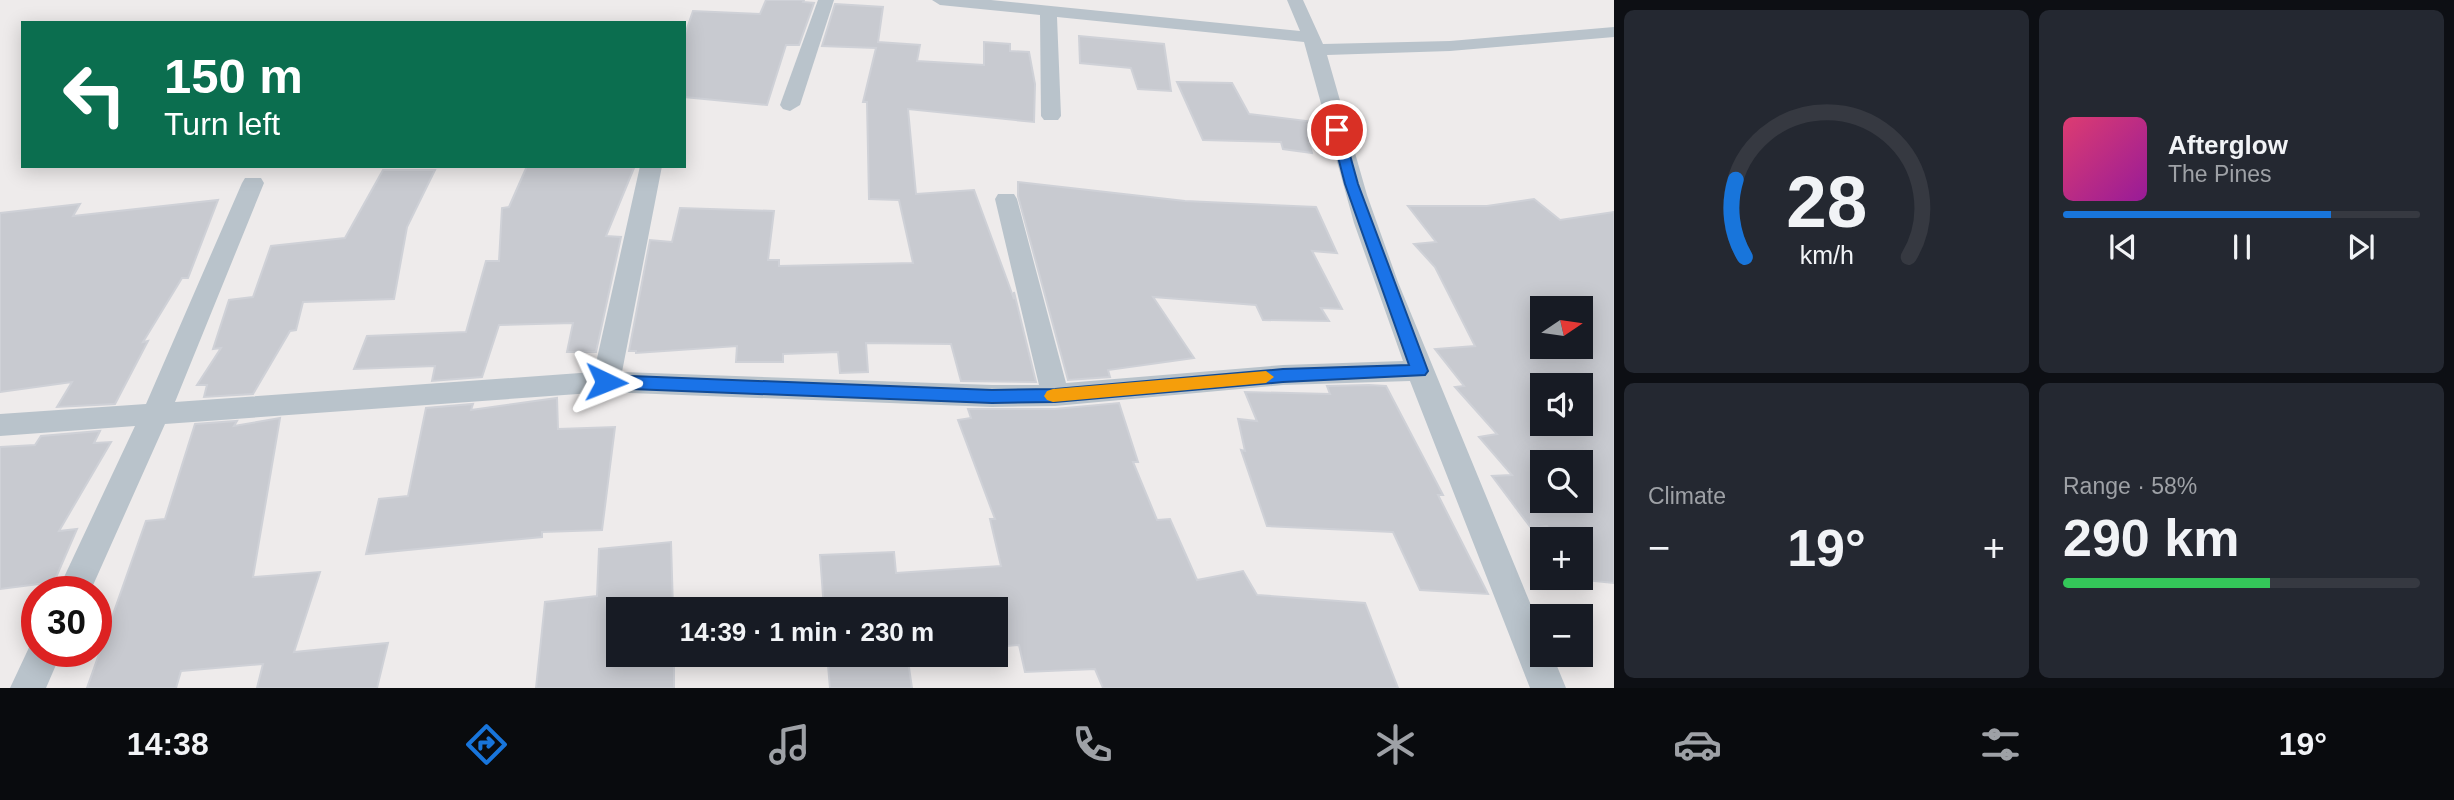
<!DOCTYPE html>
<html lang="en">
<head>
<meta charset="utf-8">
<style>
  :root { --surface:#171b24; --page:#242831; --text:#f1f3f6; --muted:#9ea1a6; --line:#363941; --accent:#1875db }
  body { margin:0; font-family:Arial,sans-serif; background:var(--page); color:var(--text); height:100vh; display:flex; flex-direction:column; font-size:26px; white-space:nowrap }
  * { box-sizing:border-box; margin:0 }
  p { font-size:23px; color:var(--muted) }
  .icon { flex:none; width:38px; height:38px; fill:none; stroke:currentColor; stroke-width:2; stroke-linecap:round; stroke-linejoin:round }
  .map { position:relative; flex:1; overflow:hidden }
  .drawer { display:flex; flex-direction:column; gap:10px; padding:10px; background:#0d0f14; width:840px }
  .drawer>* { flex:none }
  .top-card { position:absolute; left:21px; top:21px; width:665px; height:147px; border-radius:0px; box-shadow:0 4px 18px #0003; background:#0b6e4f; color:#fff; overflow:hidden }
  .needle { width:46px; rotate:77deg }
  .tools { position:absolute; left:1530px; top:296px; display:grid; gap:14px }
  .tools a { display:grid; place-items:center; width:63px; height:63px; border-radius:0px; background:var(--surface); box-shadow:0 4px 18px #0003; font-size:35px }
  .speed { position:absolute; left:21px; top:576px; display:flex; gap:14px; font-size:35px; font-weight:700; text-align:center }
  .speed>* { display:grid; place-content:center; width:91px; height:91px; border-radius:50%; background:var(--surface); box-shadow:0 4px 18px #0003; line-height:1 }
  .speed .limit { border:10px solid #d22; background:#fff; color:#111 }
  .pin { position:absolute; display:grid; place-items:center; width:60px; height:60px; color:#fff; margin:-30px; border:4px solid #fff; border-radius:50%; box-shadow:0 2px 7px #0007 }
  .me { position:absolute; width:77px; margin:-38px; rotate:92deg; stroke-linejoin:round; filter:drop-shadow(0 0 5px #0008) }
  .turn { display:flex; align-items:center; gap:24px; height:147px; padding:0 28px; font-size:32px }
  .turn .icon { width:91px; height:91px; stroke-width:2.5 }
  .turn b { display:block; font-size:49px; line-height:60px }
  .big { font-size:52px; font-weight:600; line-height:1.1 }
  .drawer .card { flex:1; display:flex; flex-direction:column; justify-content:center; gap:10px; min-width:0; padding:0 24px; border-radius:10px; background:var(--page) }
  .drawer .dial { align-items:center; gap:0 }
  .dial svg { height:182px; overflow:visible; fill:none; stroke:var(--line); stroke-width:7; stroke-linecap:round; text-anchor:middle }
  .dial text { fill:var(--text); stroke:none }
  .song { display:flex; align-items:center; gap:21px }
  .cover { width:84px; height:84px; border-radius:10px; background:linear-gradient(135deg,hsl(340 70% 55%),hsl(300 70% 35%)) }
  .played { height:7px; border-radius:4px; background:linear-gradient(90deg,var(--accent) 75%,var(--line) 75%) }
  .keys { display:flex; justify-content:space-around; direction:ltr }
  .heat { display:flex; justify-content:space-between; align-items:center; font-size:38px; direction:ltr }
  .charge { height:10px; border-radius:5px; background:linear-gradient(90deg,#34c759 58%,var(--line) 0) }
  .drawer .tiles { flex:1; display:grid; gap:10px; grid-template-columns:repeat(2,1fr) }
  .trip { position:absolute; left:606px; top:597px; width:402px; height:70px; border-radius:0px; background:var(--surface); box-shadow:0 4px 18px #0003; font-weight:600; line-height:70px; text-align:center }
  .tabs { display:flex; height:112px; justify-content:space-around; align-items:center; background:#090b0e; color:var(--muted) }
  .tabs .icon { width:49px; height:49px }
  .tabs .on { color:var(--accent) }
  .tabs b { font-size:32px; color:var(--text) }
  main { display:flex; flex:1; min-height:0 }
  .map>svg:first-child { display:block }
</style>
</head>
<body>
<main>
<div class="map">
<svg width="1614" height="688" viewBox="0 0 1614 688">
  <rect width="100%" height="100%" fill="#eeebeb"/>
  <g fill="#c8cad0" stroke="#cfd1d7" stroke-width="2" fill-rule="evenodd">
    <polygon points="766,0 804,0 803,2 814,3 799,45 786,45 767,105 684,97 684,37 693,11 760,14"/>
    <polygon points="835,4 883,7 878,42 920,45 917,61 984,65 984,42 1010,44 1010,51 1029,52 1035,84 1034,122 908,109 916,194 974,190 1014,299 1014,292 1036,382 961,381 951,344 866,343 868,372 840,373 838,352 783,354 783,362 736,362 737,346 636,353 636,351 629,351 650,240 672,242 680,208 774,211 768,260 779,260 779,266 913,263 899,200 869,199 867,102 863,102 876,48 822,46"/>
    <polygon points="1079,36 1164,44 1171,91 1138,89 1131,68 1080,63"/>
    <polygon points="1177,82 1232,83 1249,114 1323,123 1321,143 1309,143 1312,153 1283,149 1281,142 1203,140"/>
    <polygon points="527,166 634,168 606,236 621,237 596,352 567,352 573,323 499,325 482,377 432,381 435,366 354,369 367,336 466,332 486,261 499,261 502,208 509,207"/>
    <polygon points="383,170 435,170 407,227 394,299 303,302 296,330 290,331 253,394 204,397 207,385 197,385 221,348 213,349 229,300 253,297 271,246 345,238"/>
    <polygon points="1018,182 1185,201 1316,207 1337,253 1312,251 1342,309 1321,308 1329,321 1263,320 1256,305 1153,297 1194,358 1108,370 1110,377 1068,380 1018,196"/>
    <path d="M1534,199l26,21 54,-8v371l-39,-4 5,-1v-39h-26l-7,-13 -16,2 -39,-52 20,-1 -33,-38 18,-3 -42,-47 9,-1 -29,-37 40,-3 -40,-79 -21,-23 22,-2 -28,-36h79zM1542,308h38v38h-38zM1542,385h38v39h-38zM1542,462h38v38h-38z"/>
    <polygon points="218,200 188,278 182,278 143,342 148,341 115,404 57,407 72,382 0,392 0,213 80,204 73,216"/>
    <polygon points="1369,385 1386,386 1443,495 1438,495 1488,594 1420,590 1393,532 1267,526 1241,450 1245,451 1238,419 1257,421 1245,392 1330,394 1327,386"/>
    <polygon points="557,398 558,429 615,427 602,530 542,532 542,537 366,554 379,499 408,496 426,408 473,404 471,410"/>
    <polygon points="1119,403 1138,462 1133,462 1157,520 1170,519 1197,580 1243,571 1257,595 1365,603 1398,688 1103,688 1095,669 1025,672 1019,645 996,647 996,609 824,609 820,555 894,552 896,573 1001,566 990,519 995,519 958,420 971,418 968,409 1055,409"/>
    <polygon points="280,418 253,577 320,572 294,652 388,643 377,688 257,688 263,664 181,671 176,688 87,688 146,521 165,519 195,424 237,421 234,426"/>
    <polygon points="100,431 94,443 111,442 59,531 77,529 54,582 0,589 0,447 35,445 41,436"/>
    <polygon points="671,542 673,609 618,609 618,654 674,654 674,688 536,688 545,602 597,596 599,549"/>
    <polygon points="827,654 907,654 912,688 830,688"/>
  </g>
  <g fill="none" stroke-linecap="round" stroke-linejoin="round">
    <g fill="#b9c3cb" fill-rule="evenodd">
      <polygon points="818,0 834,0 800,105 790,111 783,109 780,105"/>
      <polygon points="932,0 991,0 1300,31 1287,0 1303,0 1323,44 1450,41 1614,27 1614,37 1450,51 1327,55 1367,195 1398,282 1542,632 1542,654 1552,654 1566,688 1530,688 1410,381 1283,385 1055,406 992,407 606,392 165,424 90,592 57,592 135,426 0,436 0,414 146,404 242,183 245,178 261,178 264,183 175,402 594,372 640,166 662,166 622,372 992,385 1039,385 995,199 998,194 1014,194 1017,199 1066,383 1283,365 1403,361 1354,223 1304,42 1057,17 1061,116 1058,120 1044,120 1041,116 1040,15 940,5"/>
      <polygon points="37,638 37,651 62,651 46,688 10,688 33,639"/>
    </g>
  </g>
  <polygon fill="#1a73e8" stroke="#114b97" stroke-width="2" points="1337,127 1343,130 1358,184 1428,371 1425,375 1283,382 1055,402 992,403 606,388 598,382 606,375 992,390 1055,389 1283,369 1409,365 1345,184 1331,130"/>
  <polygon fill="#f59e0b" points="1266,371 1274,377 1266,383 1053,402 1047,400 1044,396 1047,391 1053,389"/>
</svg>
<div class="tools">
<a><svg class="needle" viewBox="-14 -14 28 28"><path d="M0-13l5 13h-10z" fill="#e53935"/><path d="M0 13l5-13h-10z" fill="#9ea1a6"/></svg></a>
<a><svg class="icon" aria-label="sound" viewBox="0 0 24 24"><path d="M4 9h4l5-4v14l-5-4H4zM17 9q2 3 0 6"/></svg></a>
<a><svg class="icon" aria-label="search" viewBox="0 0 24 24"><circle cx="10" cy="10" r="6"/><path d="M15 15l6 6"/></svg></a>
<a>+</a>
<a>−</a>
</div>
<div class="speed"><div class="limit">30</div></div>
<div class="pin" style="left:1337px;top:130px;background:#d93025"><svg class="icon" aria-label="arrive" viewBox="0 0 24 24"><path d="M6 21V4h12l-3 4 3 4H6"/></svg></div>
<svg class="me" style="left:606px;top:382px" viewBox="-20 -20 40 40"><path d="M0-17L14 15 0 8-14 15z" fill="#1a73e8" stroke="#fff" stroke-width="4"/></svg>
<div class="trip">14:39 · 1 min · 230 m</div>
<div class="top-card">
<div class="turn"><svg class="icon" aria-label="left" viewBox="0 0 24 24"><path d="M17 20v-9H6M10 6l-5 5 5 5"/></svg><div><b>150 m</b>Turn left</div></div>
</div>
</div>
<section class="drawer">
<div class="tiles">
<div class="card dial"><svg viewBox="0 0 100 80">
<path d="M14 69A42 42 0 1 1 86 69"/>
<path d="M14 69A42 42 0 0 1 10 35" stroke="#1875db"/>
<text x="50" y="56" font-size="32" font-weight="700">28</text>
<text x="50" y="72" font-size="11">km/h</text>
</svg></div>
<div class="card">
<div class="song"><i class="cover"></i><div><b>Afterglow</b><p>The Pines</p></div></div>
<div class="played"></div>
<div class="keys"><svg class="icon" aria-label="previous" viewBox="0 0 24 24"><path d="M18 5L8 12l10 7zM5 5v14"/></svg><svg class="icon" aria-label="pause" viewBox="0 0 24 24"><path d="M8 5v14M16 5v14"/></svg><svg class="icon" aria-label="next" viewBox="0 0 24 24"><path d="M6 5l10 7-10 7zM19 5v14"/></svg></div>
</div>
<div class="card"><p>Climate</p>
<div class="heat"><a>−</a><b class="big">19°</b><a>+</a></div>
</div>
<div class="card"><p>Range · 58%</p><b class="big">290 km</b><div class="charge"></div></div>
</div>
</section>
</main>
<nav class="tabs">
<b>14:38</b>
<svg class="icon on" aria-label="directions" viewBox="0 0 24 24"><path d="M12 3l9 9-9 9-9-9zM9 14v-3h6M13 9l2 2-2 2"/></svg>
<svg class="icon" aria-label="music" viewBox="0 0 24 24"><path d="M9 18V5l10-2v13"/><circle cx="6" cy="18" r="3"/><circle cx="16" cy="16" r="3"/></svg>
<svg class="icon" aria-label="phone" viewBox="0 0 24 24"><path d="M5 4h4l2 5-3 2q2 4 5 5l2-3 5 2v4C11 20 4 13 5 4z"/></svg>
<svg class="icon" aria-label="climate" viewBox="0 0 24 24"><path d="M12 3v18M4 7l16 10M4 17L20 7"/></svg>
<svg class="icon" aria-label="car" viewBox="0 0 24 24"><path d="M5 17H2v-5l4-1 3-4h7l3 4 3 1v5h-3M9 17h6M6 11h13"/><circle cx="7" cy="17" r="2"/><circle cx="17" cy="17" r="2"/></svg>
<svg class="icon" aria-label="filters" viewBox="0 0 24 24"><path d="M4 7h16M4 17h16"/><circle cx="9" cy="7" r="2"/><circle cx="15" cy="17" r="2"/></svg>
<b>19°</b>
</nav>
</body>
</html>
